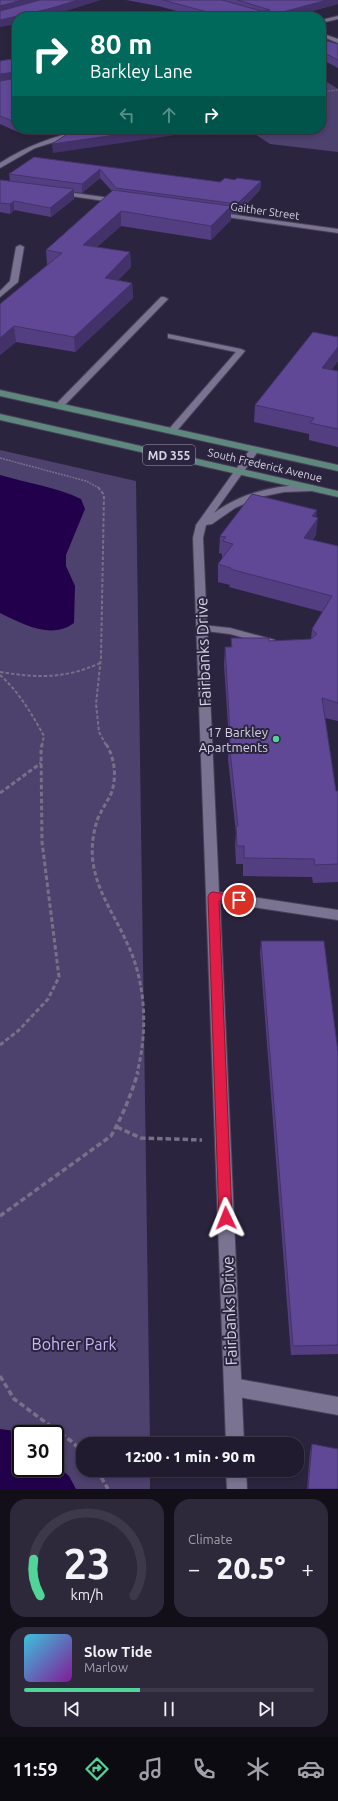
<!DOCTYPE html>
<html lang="en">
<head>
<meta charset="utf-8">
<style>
  :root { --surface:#201b2e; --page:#2d283a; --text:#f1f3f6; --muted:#a2a1aa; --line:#3d394a; --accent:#52d397 }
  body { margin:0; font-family:Ubuntu,sans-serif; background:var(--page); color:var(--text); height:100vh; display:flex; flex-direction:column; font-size:15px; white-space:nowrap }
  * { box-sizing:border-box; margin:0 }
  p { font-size:13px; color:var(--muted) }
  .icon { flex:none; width:22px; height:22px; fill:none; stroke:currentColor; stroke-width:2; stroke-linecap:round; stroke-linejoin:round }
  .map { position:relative; height:1489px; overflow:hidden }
  .sheet { display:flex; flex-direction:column; gap:10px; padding:10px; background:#120f19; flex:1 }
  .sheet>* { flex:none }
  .hud { position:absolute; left:12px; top:12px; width:314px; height:122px; border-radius:16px; box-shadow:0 2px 6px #0003,0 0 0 1px var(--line); background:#00695c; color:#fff; overflow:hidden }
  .speed { position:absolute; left:12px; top:1425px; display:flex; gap:8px; font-size:20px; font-weight:700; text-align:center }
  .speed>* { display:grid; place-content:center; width:52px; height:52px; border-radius:50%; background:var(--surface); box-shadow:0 2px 6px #0003,0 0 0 1px var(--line); line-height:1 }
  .speed .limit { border:2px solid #111; border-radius:6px; background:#fff; color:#111 }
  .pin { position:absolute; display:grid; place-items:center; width:34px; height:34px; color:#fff; margin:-17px; border:2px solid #fff; border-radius:50%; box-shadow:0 1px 4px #0007 }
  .me { position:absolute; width:44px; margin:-22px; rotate:358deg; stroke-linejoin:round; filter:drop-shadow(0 0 3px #0008) }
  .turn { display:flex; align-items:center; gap:14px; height:84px; padding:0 12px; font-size:18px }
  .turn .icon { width:52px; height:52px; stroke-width:2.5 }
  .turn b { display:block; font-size:28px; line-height:34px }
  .lanes { display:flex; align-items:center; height:38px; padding:0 12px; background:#0003; justify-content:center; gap:20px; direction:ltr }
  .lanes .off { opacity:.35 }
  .big { font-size:30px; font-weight:800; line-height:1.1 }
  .sheet .widget { flex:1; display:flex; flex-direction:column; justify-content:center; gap:6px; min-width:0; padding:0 14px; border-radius:16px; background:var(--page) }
  .sheet .dial { align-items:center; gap:0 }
  .dial svg { height:104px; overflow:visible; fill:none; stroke:var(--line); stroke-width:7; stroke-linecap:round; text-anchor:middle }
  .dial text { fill:var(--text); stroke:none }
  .song { display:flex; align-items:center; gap:12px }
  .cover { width:48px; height:48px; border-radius:6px; background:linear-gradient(135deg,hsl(190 70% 55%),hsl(290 70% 35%)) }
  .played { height:4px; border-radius:2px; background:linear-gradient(90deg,var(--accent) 40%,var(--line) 40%) }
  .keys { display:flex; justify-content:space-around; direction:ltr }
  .heat { display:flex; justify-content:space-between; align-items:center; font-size:22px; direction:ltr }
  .sheet .tiles { flex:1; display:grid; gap:10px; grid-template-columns:1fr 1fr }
  .widget:last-child { grid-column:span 2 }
  .trip { position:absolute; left:76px; top:1437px; width:228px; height:40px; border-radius:16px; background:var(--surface); box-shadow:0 2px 6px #0003,0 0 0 1px var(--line); font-weight:800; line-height:40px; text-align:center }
  .tabs { display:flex; height:64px; justify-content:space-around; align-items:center; background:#0d0b12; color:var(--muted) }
  .tabs .icon { width:28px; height:28px }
  .tabs .active { color:var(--accent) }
  .tabs b { font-size:18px; color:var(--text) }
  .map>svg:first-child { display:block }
</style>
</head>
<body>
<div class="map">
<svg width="338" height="1489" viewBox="0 0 338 1489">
  <rect width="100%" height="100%" fill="#2b243e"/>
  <g fill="#4d416e" fill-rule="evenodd">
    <polygon points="321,78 338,89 338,152 270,144 247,129 321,129"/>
    <path d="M0,450l136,31 14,963h-67v26h67v19h-150zM21,1434h34v34h-34z"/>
  </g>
  <g fill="#22004b">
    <path d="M0,475c27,8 56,12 81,24l4,10 -19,46v11l9,20 -1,37c-23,17 -51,1 -74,-10z"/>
    <polygon points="0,1429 15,1431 21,1436 21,1468 55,1468 55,1464 69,1476 76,1489 0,1489"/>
  </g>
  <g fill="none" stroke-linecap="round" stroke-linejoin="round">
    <defs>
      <g id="service">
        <polygon points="20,245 24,247 18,282 0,297 0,291 10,281 16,247"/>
        <polygon points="161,297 164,297 168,299 62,408 56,408 55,406 56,404"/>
        <polygon points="168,334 241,349 245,351 175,433 172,434 168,431 169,429 236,352 168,338"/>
        <polygon points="202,625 230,628 275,640 276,642 271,645 230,634 198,630 197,628"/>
        <polygon points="233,1378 338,1397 338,1415 233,1396 226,1394 224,1387 226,1380"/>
      </g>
      <g id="minor">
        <polygon points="338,16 338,19 321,23 321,20"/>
        <polygon points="321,33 338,39 338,43 321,36"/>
        <path d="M85,129h11l-61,19 -35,20v-5c26,-17 55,-27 85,-34z"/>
        <polygon points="59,191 118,199 121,201 118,203 57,194 56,193"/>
        <polygon points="215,212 338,229 338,233 213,215 213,213"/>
        <path d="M254,447l5,3 -45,63c25,-19 58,-27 88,-28 6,0 11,-1 15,3l-5,3 -28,1 -24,5 -25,11 -23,16 -6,1 -3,13 16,354 119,18v10l-118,-18 24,542h-18l-33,-906 3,-13 55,-77z"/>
        <polygon points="226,1470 246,1470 247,1489 227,1489"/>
      </g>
      <g id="primary">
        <polygon points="0,390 338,465 338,471 0,396"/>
        <polygon points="0,414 338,491 338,497 0,420"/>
      </g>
    </defs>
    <use href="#service" stroke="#474157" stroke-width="2"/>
    <use href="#minor" stroke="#474157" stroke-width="2"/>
    <use href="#primary" stroke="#474157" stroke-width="2"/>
    <polyline stroke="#767187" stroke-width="1" stroke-dasharray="1.5 1" stroke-linecap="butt" points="321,92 338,90"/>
    <polyline stroke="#767187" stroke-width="1.5" stroke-dasharray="2 1" stroke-linecap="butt" points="0,458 86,481 99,488"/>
    <g stroke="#767187" stroke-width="2" stroke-dasharray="3.5 2" stroke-linecap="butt">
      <polyline points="98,487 104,495 101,657 96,704 99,732 106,745"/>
      <path d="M0,672c38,6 65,7 100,-9"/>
      <path d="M0,675c19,17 32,39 44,61l-2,9"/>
    </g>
    <g stroke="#767187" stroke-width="3" stroke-dasharray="4.5 2.5" stroke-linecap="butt">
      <path d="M106,744c9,14 11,34 5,50 -4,8 -9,15 -13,24 -5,14 -7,30 -5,44 4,30 22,54 34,81 19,39 21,88 10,130"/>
      <polyline points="0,793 41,763"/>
      <polyline points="0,1045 19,1030 48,999 59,977 42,842 41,751 42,744"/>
    </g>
    <g stroke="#767187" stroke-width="3.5" stroke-dasharray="5.5 3" stroke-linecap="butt">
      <polyline points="117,1127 141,1138 202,1140"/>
      <path d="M0,1216l111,-80c12,-21 20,-41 27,-64"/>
      <polyline points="0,1376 14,1399 71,1441 83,1452"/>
      <polyline points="97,1470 108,1489"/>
    </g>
    <use href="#service" fill="#7a7392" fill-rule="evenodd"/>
    <use href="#minor" fill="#7a7392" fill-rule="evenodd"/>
    <use href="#primary" fill="#5e887e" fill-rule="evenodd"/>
  </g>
  <g fill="#533e82">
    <polygon points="126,0 338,0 338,4 290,17 199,17 158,6"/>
    <polygon points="321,39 338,44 338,68 321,59"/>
    <polygon points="17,58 17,129 29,129 20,133 0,124 0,61"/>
    <polygon points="34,157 220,182 235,180 261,181 260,190 237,214 231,213 231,220 211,240 121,226 97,247 130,252 131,267 118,280 132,283 133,298 75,352 16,342 0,355 0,304 47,265 46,250 112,191 100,178 82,193 74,192 74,199 51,217 14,210 10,214 0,212 0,180 10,181 9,174"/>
    <polygon points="338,337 338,361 331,370 338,371 338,447 309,440 309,434 254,422 255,405"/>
    <polygon points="316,517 316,535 313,540 338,546 338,721 325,718 336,791 338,791 338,882 313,883 312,877 243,876 243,864 236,864 235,844 236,833 228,759 229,741 224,665 225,647 231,647 231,638 269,641 311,639 312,629 323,612 229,587 230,585 218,582 218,564 222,559 222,554 219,553 220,536"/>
    <polygon points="261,941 338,1052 338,1354 291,1355 260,953"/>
    <polygon points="312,1444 338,1489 307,1489 310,1452"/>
  </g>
  <g fill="#43326a">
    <polygon points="22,0 48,0 0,13 0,6"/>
    <polygon points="78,0 101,0 47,17 17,17 17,24 0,27 0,20"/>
    <polygon points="327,0 338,0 338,4 290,17 264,17"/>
    <polygon points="16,72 17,80 0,82 0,74"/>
    <polygon points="20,129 29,129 20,133"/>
    <polygon points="158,129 216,129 53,153 52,144"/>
    <polygon points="100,169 100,178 82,193 82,184"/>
    <polygon points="261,181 260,190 237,214 237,204"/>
    <polygon points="74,189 74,199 51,217 50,208"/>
    <polygon points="14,201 14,210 10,214 10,204"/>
    <polygon points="231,206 231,220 211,240 211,226"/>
    <polygon points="121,211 121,226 83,259 83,245"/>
    <polygon points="130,252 131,267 106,293 105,278"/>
    <polygon points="132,283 133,298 75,352 74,337"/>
    <polygon points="14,326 16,342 0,355 0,338"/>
    <polygon points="338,347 338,361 320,385 322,368"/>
    <polygon points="317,510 316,521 318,518 316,535 302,556 304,538 312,516"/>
  </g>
  <g fill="#604897" stroke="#43326a">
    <polygon points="0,0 22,0 0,6"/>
    <polygon points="40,0 78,0 48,9 0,20 0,11"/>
    <polygon points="163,0 222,0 261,11 270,10 237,0 327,0 264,17 226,17"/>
    <polygon points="321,39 338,44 338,60 321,51"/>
    <polygon points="17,58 17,72 16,72 0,74 0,61"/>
    <polygon points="17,77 17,123 0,116 0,81 17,78"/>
    <polygon points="75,129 158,129 52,144"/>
    <polygon points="34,157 220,182 225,178 235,180 237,178 261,181 237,204 116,188 100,169 82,184 9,174"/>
    <polygon points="0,180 1,180 74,189 50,208 14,201 10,204 0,203"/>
    <polygon points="113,190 231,206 211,226 121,211 83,245 130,252 105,278 132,283 74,337 14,326 0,338 0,304 62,253 46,250"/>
    <polygon points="313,332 338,337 338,347 322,368 338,371 338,429 310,423 314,418 255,405"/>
    <polygon points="252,494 317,510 312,516 318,518 304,538 338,546 338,703 322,698 336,791 338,791 338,864 315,865 314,859 244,858 244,846 237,846 236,826 238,826 229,741 230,741 229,714 225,647 232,647 231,638 269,638 269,641 311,639 317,634 312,629 332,596 230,569 231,568 218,564 233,544 223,541 226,537 220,536"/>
    <polygon points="261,941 324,941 338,1052 338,1345 293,1346"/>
    <polygon points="312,1444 338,1449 338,1489 308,1489"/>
  </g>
  <polygon fill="#e11d48" stroke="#92132f" points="213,892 239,896 243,897 244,900 243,903 239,904 219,901 232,1218 230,1222 226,1224 221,1222 219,1218 208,896 210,893"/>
  <circle fill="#52d397" stroke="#2b243e" stroke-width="1.5" cx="276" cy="739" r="4"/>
  <g text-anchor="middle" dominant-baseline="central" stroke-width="4" stroke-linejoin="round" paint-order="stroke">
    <g font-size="11" fill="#d7d4e5" stroke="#2b243e">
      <text transform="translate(265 211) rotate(8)">Gaither Street</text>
      <text transform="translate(265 465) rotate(13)">South Frederick Avenue</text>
    </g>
    <rect fill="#2b243e" stroke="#a39fb3" stroke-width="1" x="143" y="445" width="52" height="20" rx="3"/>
    <g font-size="12" font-weight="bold" fill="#d7d4e5">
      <text x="169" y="455">MD 355</text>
    </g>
    <g font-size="13" fill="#d7d4e5" stroke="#2b243e" text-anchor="end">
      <text x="268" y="732">17 Barkley<tspan x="268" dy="15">Apartments</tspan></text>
    </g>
    <g font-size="16" fill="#d7d4e5" stroke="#2b243e">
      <text transform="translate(203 652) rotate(-92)">Fairbanks Drive</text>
      <text transform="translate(229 1311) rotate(-92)">Fairbanks Drive</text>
    </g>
    <g font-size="16" fill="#c9b9fb" stroke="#2b243e">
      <text x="74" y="1344">Bohrer Park</text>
    </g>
  </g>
</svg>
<div class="speed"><div class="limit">30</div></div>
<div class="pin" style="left:239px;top:900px;background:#d93025"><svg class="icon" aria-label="arrive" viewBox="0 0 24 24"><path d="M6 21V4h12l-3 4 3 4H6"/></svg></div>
<svg class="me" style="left:226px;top:1218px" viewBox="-20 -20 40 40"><path d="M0-17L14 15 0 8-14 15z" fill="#e11d48" stroke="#fff" stroke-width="4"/></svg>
<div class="trip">12:00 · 1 min · 90 m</div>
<div class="hud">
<div class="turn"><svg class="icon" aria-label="right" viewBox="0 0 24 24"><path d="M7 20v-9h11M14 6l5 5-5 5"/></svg><div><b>80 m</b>Barkley Lane</div></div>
<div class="lanes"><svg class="icon off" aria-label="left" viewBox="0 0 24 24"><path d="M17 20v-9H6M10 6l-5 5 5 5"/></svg><svg class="icon off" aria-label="ahead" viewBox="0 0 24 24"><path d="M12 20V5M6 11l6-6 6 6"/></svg><svg class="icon" aria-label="right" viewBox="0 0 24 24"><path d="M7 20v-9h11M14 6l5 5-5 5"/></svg></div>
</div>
</div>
<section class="sheet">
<div class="tiles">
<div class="widget dial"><svg viewBox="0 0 100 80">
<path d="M14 69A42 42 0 1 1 86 69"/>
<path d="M14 69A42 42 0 0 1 9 41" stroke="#52d397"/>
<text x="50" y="56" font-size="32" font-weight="700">23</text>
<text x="50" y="72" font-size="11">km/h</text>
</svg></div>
<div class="widget"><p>Climate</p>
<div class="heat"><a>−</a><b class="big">20.5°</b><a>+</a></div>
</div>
<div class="widget">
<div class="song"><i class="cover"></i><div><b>Slow Tide</b><p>Marlow</p></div></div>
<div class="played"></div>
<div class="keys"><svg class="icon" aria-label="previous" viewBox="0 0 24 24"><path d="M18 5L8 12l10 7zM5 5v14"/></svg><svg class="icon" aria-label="pause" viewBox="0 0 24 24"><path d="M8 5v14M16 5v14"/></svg><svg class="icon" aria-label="next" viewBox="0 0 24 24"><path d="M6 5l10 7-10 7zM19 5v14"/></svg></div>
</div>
</div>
</section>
<nav class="tabs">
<b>11:59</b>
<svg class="icon active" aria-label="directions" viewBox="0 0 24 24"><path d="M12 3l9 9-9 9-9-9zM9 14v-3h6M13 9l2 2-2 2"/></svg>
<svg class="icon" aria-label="music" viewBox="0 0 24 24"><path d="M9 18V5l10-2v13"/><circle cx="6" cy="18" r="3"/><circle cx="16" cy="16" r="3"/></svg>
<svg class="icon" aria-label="phone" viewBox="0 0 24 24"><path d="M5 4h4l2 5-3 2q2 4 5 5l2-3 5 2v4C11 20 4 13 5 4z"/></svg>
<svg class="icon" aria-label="climate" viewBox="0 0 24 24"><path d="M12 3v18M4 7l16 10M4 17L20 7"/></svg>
<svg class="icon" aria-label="car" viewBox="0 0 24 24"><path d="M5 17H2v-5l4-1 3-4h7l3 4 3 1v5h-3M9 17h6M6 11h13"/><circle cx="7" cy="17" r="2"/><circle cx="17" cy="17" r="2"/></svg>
</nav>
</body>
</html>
